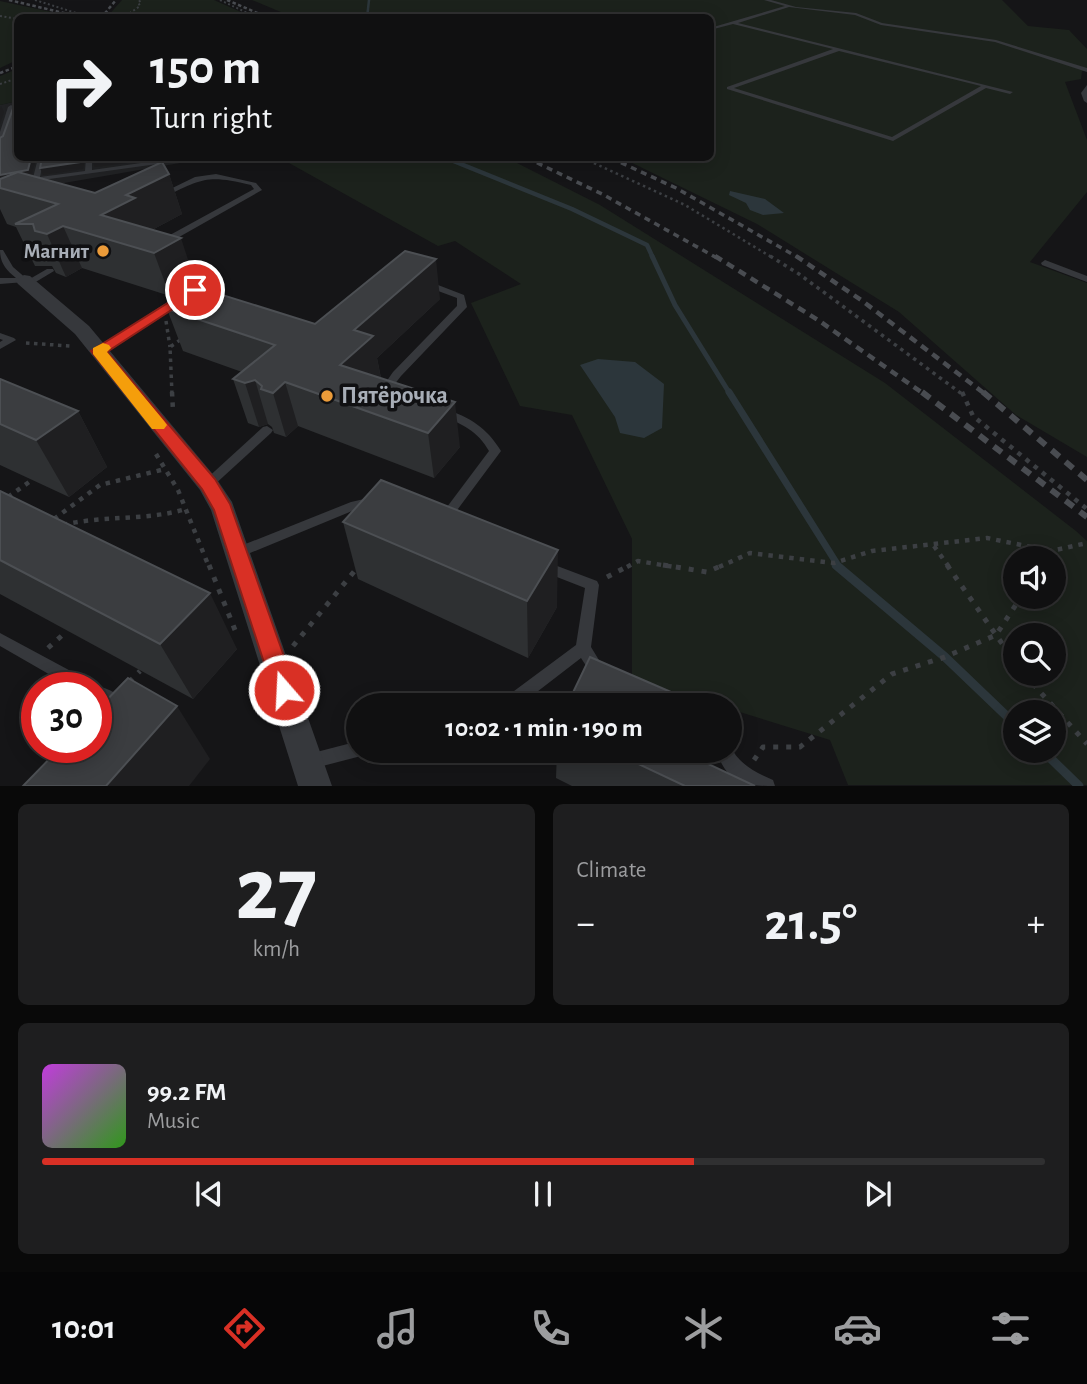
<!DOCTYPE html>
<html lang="en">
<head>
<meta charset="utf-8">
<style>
  :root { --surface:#101011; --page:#1e1e1f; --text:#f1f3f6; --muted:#9c9d9f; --line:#303031; --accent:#d93025 }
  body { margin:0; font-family:"Alegreya Sans",sans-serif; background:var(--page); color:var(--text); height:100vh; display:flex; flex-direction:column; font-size:26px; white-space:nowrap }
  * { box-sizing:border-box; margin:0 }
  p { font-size:23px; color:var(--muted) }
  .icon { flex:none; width:38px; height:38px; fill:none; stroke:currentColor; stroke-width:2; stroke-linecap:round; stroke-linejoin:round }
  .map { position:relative; height:786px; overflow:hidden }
  .side { display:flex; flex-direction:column; gap:18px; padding:18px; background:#090909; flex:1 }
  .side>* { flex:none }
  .banner { position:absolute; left:14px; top:14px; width:700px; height:147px; border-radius:10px; box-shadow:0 4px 18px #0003,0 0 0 2px var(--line); background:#101011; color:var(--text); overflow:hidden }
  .controls { position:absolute; left:1003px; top:546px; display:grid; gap:14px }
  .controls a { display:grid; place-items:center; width:63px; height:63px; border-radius:50%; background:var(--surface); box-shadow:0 4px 18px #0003,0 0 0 2px var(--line); font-size:35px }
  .speed { position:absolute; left:21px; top:672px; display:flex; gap:14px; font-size:35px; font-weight:700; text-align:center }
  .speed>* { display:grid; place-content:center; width:91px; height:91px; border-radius:50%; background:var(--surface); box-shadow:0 4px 18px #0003,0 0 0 2px var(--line); line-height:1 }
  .speed .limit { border:10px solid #d22; background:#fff; color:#111 }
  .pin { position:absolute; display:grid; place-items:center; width:60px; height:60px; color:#fff; margin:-30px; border:4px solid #fff; border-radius:50%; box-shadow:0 2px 7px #0007 }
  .me { position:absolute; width:77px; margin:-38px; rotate:341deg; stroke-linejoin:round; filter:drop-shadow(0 0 5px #0008) }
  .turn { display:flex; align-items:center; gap:24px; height:147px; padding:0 21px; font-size:32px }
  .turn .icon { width:91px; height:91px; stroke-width:2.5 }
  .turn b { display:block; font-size:49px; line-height:60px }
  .big { font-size:52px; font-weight:600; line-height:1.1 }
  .side .widget { flex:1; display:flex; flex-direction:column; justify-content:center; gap:10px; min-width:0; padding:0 24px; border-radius:10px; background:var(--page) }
  .side .dial { align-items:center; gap:0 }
  .dial b { font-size:91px; line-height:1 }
  .song { display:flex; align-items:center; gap:21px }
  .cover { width:84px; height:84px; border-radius:10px; background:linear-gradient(135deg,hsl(290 70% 55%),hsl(110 70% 35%)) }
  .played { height:7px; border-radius:4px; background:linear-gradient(90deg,var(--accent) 65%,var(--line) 65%) }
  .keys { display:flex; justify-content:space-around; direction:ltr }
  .heat { display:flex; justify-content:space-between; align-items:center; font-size:38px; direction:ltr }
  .side .tiles { flex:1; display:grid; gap:18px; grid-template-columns:1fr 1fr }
  .widget:last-child { grid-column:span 2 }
  .trip { position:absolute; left:346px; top:693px; width:396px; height:70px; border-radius:35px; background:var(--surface); box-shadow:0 4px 18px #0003,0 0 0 2px var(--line); font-weight:600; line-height:70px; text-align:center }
  .menu { display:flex; height:112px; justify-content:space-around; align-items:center; background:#060607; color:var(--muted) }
  .menu .icon { width:49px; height:49px }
  .menu .current { color:var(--accent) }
  .menu b { font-size:32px; color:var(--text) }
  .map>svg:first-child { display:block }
</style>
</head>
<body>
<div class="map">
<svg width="1087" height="786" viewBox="0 0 1087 786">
  <rect width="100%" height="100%" fill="#151517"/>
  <polygon fill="#212224" points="17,101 18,158 209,158 0,194 0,105"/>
  <g fill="#1c221c" fill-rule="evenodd">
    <polygon points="122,0 214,0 252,17 107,17"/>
    <polygon points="252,0 1002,0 1028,26 1069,30 1087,49 1087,71 1082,71 1081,79 1065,82 1087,140 1087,192 1030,262 1087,283 1087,457 1016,415 899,312 757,224 622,158 710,158 710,18 295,18"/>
    <polygon points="0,1 75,17 18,18 17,60 0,68"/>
    <polygon points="17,69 17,101 0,105 0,76"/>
    <path d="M280,158h224l11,4 85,43 285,178 191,148 11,10v244h-239l-18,-45 -100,-31v-4h-13l-85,-26v-140l-60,-124 -52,-9 -49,-103 50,-19 -66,-43 -17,5zM1015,558h39v39h-39zM1015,635h39v39h-39zM1015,712h39v39h-39z"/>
  </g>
  <g fill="#2c363b">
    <polygon points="730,191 765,199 784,213 763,215 750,210 746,203 729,195"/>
    <polygon points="598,359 635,362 664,384 662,428 644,438 620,433 615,417 580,365"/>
  </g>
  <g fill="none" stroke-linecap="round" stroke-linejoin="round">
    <polyline stroke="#2c363b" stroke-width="2.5" points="367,18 369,0"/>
    <polyline stroke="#2c363b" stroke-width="4.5" points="446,158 572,209 647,245 653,258"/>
    <polyline stroke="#2c363b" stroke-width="5" points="652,256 675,305 730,394"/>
    <polyline stroke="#2c363b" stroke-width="7" points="729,392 839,567"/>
    <g stroke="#2c363b" stroke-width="9">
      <polyline points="836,565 945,657 1015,724"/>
      <polyline points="1043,751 1079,786"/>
    </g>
    <g stroke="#3c3f43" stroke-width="2" stroke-dasharray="2 2.5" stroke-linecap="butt">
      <polyline points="35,0 92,18"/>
      <polyline points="220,0 258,18"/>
      <polyline points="105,14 130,13"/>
      <polyline points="0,16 18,19"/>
      <polyline points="130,18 130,13 140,6 138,2 142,0"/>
      <polyline points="0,84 18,78"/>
    </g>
    <polyline stroke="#3c3f43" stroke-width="2.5" stroke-dasharray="2.5 3.5" stroke-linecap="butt" points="583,158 685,205 773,258"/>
    <g stroke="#3c3f43" stroke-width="3.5" stroke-dasharray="3.5 4.5" stroke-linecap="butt">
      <polyline points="770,256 799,274 962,394"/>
      <polyline points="166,321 170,347"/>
      <polyline points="26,343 70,346"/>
      <polyline points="172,394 170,347 183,338"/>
    </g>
    <g stroke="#3c3f43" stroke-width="4.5" stroke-dasharray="4.5 6" stroke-linecap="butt">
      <polyline points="172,392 173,411"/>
      <polyline points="962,392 973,416 1087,509"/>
      <polyline points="156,454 178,490 209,567"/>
      <polyline points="8,497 32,480"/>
      <polyline points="54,519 100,485 165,469"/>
      <path d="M63,525c41,-10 83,-4 123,-16"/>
      <polyline points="934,546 949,567"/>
      <polyline points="1046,558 1051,551"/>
      <polyline points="627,567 638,561 674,567"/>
      <polyline points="719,567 750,553 834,563 872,551 987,538 1051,551 1087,543"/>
    </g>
    <g stroke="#3c3f43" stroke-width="5" stroke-dasharray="5 8" stroke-linecap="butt">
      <polyline points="209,565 237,635"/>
      <polyline points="663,565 707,572 723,565"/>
      <polyline points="947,565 1015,662"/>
      <polyline points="607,577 630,565"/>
      <polyline points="293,646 357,568"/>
      <polyline points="48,648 67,631"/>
      <polyline points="1024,674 1087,744"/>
      <polyline points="129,682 140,671"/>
      <polyline points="754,760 763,747 800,747 892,674 945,657 996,635 1021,597"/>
    </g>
    <g fill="#36383c" fill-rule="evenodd">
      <path d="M764,0h7l25,7 60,6 26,10 114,17 91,28v4l-92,-30 -114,-17 -26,-10 -66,-8 -51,16 275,69 -3,2 -24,-6 -93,53 -166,-52v-2l106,-38 -100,-25 -23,6v-2l75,-22zM839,51l142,35 -89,51 -158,-49z"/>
      <polygon points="1087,85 1087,103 1084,101 1081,93"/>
      <polygon points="11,105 14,107 3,142 0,144 0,132 8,107"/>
      <polygon points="38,158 44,158 40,177 85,171 86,158 92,158 92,170 176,158 189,158 186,160 28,182 28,180 33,178"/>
      <path d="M216,174l40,9 6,7 -97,55h-6v-4l95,-52 -3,-4c-41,-10 -48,-8 -86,12l-7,-2 37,-18z"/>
      <path d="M0,250h3l10,17 15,13 19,-11h6l1,2 -25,15 -3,-1 -1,-3 -25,2v-6h16c-10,-8 -16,-15 -16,-28z"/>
      <path d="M175,259c15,1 30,7 40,18l-114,76h-6l-2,-2 2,-2 111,-72 -6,-6 -25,-8z"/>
      <polygon points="1045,260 1087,276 1087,282 1042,265 1041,263"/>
      <polygon points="425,280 464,295 467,307 401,376 394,385 400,394 395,397 391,396 384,385 393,372 457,306 457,298 422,285 422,281"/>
      <polygon points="0,333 14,338 16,340 0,349 0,342 3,340 0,339"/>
      <path d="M445,409c25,8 42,19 56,42l-52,70 -4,2 -4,-2 -2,-3 2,-3 48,-64c-11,-20 -28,-28 -48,-35l-1,-3z"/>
      <polygon points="267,426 273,430 271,433 212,487 204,487 202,484 204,481 263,427"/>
      <polygon points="373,497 377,499 379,502 377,505 357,509 238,558 233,557 231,553 233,549 351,502"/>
      <polygon points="544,561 597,581 599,585 591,647 605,670 602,675 597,677 592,675 581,658 520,705 500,705 502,700 576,645 585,588 539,570 537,566 539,562"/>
      <path d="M0,633l93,50 1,2c10,2 28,9 32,19l-2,5 -6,2 -22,-11v-12h-23l-73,-42z"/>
      <polygon points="359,741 359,751 366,751 365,755 311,769 305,767 303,761 305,755"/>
      <path d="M730,745c8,19 25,27 43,35l2,6c-32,0 -46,-1 -59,-35h14z"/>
    </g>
    <polygon fill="#36383c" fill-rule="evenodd" points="24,275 30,276 89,326 216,478 232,502 332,786 298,786 211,510 200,490 75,334 18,284 15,280"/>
    <g stroke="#494c51" stroke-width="2.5" stroke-dasharray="3.5 2.5" stroke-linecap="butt">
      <polyline points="9,0 85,18"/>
      <polyline points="227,0 269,18"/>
      <polyline points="101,18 116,0"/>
      <polyline points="0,73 18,66"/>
    </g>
    <g stroke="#494c51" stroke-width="3.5" stroke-dasharray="6 5" stroke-linecap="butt">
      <polyline points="527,158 602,194 717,258"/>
      <polyline points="611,158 676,188 799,258"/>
    </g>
    <g stroke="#494c51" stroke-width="4.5" stroke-dasharray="8 6" stroke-linecap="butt">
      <polyline points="715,256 818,320 924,394"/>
      <polyline points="796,256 861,300 985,394"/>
    </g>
    <g stroke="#494c51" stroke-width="6" stroke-dasharray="10 8" stroke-linecap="butt">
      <polyline points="922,392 1087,517"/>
      <polyline points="983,392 1087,480"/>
    </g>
  </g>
  <g fill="#2e3032">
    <polygon points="0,138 31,175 95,193 169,174 182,214 152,230 195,281 170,296 82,268 66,277 56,273 52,266 35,266 16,227 7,224 0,209"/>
    <polygon points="440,299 377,358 381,378 460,447 434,478 298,426 286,437 274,433 272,427 268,424 259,427 248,423 233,379 242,372 183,351 167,309 315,324"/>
    <polygon points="0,379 78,411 107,467 69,497 0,465"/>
    <polygon points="0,491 237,649 193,699 0,594"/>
    <polygon points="343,522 557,607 528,658 358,579"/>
    <polygon points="557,751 710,751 706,763 755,786 572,786 556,778"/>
  </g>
  <g fill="#1f1f21">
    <polygon points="1,106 4,112 0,124 0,109"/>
    <polygon points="31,158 36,158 31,177 0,182 0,175"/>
    <polygon points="81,158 85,158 83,169 43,175 40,168"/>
    <polygon points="115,158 167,158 95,167 92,160"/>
    <polygon points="169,174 182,214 148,232 101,215 126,195"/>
    <polygon points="63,226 82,268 66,277 47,234"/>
    <polygon points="181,238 195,281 170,296 154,253"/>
    <polygon points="436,259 440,299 377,358 381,379 340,365 354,330"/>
    <polygon points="255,380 268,424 259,427 245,383"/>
    <polygon points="285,382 298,426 286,437 273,393"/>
    <polygon points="455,402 460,447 434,478 428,433"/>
    <polygon points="78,411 107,467 69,497 36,440"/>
    <polygon points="558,550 557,607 528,658 527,601"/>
    <polygon points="210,593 237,649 193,699 160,644"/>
    <polygon points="177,706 210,759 189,786 106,786"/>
  </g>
  <g fill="#3b3d40" stroke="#4c4f53" stroke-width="2">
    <polygon points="16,100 18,100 18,158 31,158 28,170 0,175 0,138 3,136"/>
    <polygon points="42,158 81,158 80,162 40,168"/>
    <polygon points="92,158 115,158 92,160"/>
    <polygon points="162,162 169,174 126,195 135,198 101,215 181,238 154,253 63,226 47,234 35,231 33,224 15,224 58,204 0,188 0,179 18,172 95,193"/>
    <polygon points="405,251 436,259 354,330 373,336 340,365 455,402 428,433 285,382 273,393 261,389 262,386 255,380 245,383 233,379 275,345 167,309 200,288 315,324"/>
    <polygon points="0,379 78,411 36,440 0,424"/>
    <polygon points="381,480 558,550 527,601 343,522"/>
    <polygon points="0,491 210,593 160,644 0,560"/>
    <polygon points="590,657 701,705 567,705"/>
    <polygon points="128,678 177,706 106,786 23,786 61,747 96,747 96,711"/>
    <polygon points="611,751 709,751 706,763 755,786 685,786"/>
  </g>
  <polygon fill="#d93025" stroke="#8d1f18" stroke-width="2" points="195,286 201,290 199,292 107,352 215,479 230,504 296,690 293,697 284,701 276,697 273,690 214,510 202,489 91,351"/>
  <polygon fill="#f59e0b" points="103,343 109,345 111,348 107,352 164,421 167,425 164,429 152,429 93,354 93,348"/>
  <g fill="#eb9b39" stroke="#101012" stroke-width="2.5">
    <circle cx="103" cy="251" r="7"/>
    <circle cx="327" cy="396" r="7"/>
  </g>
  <g text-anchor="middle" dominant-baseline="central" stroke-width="7" stroke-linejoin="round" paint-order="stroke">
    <g font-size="21" font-weight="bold" fill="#a8aeb7" stroke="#101012" text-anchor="end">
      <text x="89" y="251">Магнит</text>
    </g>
    <g font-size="24" font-weight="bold" fill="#a8aeb7" stroke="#101012" text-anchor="start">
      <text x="341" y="396">Пятёрочка</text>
    </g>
  </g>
</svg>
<div class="controls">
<a><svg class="icon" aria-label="sound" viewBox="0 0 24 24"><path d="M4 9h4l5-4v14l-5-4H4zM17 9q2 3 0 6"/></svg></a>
<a><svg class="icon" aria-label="search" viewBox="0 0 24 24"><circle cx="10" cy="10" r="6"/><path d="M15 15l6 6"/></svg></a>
<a><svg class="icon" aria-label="layers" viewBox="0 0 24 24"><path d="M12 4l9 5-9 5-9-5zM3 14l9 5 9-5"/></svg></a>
</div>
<div class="speed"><div class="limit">30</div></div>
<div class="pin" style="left:195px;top:290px;background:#d93025"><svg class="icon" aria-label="arrive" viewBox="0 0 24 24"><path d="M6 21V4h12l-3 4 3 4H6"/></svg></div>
<svg class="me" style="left:284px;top:690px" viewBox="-20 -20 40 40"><circle r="17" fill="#d93025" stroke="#fff" stroke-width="3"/><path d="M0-11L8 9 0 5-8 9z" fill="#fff"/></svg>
<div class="trip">10:02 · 1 min · 190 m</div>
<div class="banner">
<div class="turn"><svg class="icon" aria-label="right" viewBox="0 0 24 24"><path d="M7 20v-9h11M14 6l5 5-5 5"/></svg><div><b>150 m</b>Turn right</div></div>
</div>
</div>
<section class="side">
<div class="tiles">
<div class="widget dial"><b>27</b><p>km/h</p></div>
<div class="widget"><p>Climate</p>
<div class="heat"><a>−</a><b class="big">21.5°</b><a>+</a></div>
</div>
<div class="widget">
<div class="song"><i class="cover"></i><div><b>99.2 FM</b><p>Music</p></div></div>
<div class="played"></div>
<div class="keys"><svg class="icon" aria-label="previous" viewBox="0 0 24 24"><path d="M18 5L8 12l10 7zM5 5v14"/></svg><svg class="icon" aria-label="pause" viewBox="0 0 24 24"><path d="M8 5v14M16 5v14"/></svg><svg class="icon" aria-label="next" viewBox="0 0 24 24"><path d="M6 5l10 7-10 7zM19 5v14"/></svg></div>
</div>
</div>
</section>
<nav class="menu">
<b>10:01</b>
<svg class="icon current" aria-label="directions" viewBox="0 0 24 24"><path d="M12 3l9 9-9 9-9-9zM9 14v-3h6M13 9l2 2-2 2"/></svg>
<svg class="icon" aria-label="music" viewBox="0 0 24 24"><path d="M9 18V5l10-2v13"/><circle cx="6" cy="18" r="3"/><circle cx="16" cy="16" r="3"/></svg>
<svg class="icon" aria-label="phone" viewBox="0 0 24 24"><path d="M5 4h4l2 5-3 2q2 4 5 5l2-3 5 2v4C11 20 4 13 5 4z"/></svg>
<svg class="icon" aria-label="climate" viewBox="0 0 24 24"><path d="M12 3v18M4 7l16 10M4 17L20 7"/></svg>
<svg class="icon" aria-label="car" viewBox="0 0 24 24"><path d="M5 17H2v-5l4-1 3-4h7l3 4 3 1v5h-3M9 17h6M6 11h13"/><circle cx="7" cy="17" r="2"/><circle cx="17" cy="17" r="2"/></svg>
<svg class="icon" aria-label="filters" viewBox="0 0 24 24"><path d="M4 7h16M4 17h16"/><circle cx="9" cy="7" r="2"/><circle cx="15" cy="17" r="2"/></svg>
</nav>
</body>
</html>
